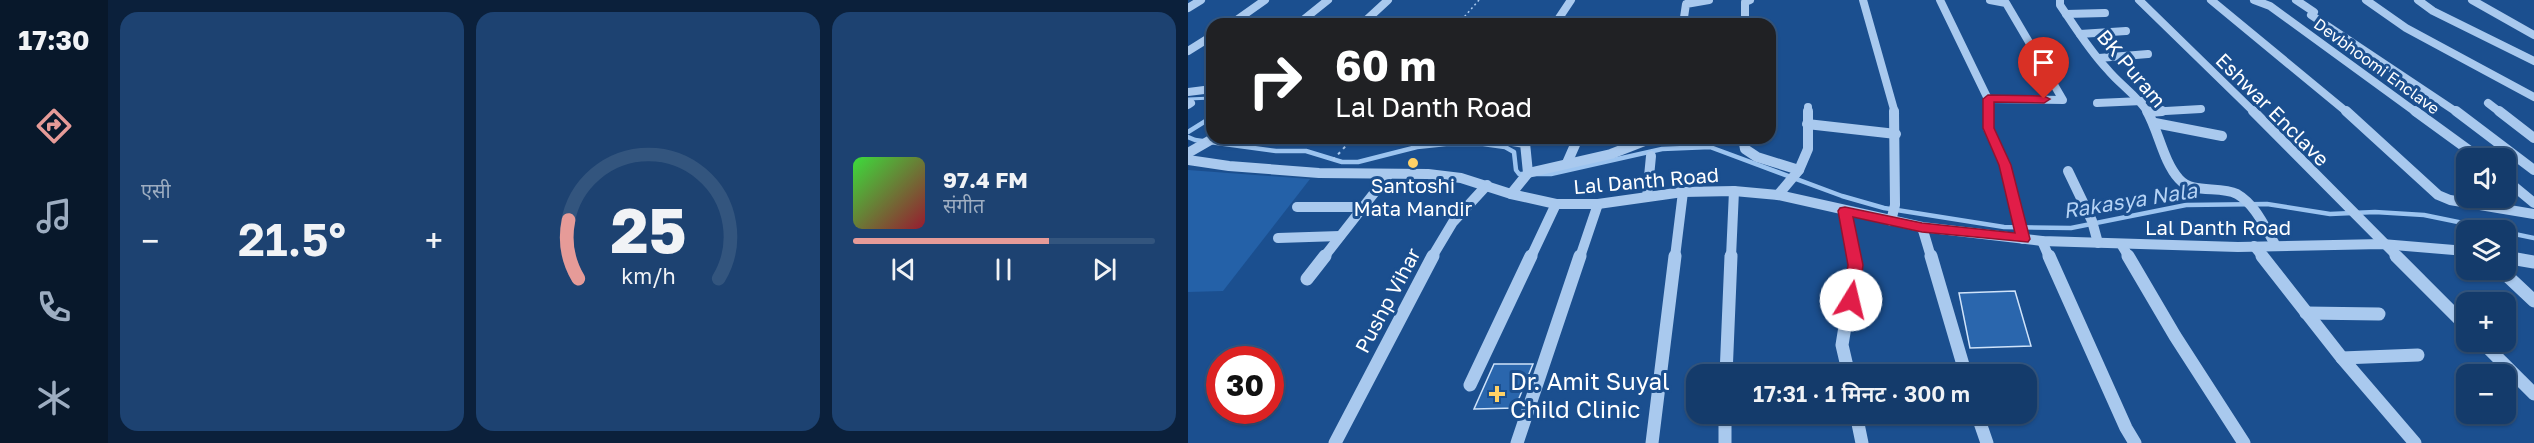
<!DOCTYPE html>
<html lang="hi">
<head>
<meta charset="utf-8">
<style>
  :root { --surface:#143b6b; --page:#1d4271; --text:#f1f3f6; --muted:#9dadc1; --line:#33557e; --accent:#e69b98 }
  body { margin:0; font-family:"Golos Text","Noto Sans Devanagari",sans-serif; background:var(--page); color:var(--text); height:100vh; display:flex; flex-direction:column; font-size:22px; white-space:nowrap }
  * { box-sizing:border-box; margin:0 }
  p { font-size:20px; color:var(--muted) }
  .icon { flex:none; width:33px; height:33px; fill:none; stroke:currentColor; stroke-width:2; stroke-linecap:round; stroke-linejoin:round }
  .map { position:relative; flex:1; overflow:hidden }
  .side { display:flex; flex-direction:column; gap:12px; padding:12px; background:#0b203b; width:1080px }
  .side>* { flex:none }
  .hud { position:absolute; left:18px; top:18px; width:570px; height:126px; border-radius:18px; box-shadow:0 2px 4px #0004,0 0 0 2px var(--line); background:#202124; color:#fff; overflow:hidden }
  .tools { position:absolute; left:1268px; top:148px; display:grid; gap:12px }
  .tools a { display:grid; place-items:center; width:60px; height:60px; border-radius:12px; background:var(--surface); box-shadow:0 2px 4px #0004,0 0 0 2px var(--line); font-size:30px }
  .speed { position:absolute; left:18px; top:346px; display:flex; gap:12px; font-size:30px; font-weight:700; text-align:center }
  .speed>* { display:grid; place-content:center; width:78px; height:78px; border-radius:50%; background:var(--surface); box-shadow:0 2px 4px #0004,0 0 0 2px var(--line); line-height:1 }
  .speed .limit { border:9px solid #d22; background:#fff; color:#111 }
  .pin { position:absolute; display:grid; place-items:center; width:51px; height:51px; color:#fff; margin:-62px -26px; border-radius:50% 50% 50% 0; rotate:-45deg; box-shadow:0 0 6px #0007 }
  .pin .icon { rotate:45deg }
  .me { position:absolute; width:66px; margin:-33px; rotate:9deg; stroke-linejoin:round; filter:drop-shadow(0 0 4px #0008) }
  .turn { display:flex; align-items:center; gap:21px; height:126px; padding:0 30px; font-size:27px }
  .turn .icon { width:78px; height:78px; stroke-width:2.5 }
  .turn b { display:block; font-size:42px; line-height:51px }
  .big { font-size:45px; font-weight:600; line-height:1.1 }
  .side .tile { flex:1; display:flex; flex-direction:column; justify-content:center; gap:9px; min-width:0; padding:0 21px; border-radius:18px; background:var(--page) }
  .side .dial { align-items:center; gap:0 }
  .dial svg { height:156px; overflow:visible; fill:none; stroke:var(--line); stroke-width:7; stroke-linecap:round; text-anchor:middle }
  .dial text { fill:var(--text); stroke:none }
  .song { display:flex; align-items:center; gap:18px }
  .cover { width:72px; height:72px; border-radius:9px; background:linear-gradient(135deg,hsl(120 70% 55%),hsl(350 70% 35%)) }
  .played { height:6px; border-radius:3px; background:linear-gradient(90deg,var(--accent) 65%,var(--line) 65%) }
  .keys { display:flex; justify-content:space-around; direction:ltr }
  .heat { display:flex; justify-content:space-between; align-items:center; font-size:33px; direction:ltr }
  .side .tiles { flex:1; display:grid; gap:12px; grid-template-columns:repeat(3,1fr) }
  .trip { position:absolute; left:498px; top:364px; width:351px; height:60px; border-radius:18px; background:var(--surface); box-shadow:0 2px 4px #0004,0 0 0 2px var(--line); font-weight:600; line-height:60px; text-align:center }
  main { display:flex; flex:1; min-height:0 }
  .tabs { display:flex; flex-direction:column; width:108px; justify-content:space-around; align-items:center; background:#08182b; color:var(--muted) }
  .tabs .icon { width:42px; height:42px }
  .tabs .on { color:var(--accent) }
  .tabs b { font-size:27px; color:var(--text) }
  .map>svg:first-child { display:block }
</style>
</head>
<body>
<main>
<nav class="tabs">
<b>17:30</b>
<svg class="icon on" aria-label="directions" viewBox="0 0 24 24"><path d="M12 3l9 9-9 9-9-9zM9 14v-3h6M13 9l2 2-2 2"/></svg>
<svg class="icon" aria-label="music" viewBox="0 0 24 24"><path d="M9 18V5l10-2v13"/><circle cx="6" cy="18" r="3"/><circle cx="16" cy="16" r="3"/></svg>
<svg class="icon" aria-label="phone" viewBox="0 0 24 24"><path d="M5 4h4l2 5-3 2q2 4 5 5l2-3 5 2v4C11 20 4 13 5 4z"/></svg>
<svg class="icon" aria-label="climate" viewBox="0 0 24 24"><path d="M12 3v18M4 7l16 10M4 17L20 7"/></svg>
</nav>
<section class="side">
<div class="tiles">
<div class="tile"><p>एसी</p>
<div class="heat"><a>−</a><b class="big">21.5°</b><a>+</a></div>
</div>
<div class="tile dial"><svg viewBox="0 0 100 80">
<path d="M14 69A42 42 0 1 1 86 69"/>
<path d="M14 69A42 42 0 0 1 9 39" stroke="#e69b98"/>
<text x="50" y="56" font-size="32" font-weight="700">25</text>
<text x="50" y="72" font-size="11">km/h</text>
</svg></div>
<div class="tile">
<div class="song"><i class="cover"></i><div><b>97.4 FM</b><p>संगीत</p></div></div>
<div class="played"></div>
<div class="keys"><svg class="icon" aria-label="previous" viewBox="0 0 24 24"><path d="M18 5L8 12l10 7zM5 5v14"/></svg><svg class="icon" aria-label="pause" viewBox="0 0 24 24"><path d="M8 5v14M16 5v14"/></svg><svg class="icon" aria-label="next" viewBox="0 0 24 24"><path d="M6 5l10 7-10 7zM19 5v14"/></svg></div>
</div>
</div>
</section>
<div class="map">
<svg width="1346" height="443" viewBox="0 0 1346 443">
  <rect width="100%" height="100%" fill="#1b4f8f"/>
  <polygon fill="#2461a8" points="0,170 122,179 35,291 0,292"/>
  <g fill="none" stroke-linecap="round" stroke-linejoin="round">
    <polyline stroke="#9cc4f0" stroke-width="3" points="0,99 24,98"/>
    <g stroke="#9cc4f0" stroke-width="4.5">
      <polyline points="0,132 24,117"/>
      <polyline points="0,137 7,140 88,151 118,151 154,162 170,162 229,147 258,144 295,144 317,147 326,152 328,170 331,174 363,174 474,149 522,147 654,196 696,208 816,227 883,228 998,205 1079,204 1142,214 1187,212 1236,215 1314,231"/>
      <polyline points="1317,232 1346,238"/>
    </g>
  </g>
  <g fill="#2a66ad" stroke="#cfe3fa" stroke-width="1.5">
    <polygon points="827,291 843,346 782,348 771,293"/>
    <polygon points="306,364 345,364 327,408 286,409"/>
  </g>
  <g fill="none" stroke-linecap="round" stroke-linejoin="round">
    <polyline stroke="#a9c9ee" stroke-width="1.5" stroke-dasharray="2 3" stroke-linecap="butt" points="270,24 291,0"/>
    <polyline stroke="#a9c9ee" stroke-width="2" stroke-dasharray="3 4.5" stroke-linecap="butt" points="145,160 165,138"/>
    <g stroke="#a9c9ee" stroke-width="8">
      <polyline points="675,0 707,113"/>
      <polyline points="752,0 800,99 800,113"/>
      <path d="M872,0v5c15,22 29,45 47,64 13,16 30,26 41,44"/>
      <polyline points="951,0 1067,113"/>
      <polyline points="1023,0 1160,113"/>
      <polyline points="1066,0 1082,6 1229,113"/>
      <polyline points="1108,0 1126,12 1123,15 1270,113"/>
      <polyline points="1178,0 1218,28 1346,97"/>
      <polyline points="1230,0 1245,11 1346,61"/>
      <polyline points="1284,0 1346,35"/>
      <polyline points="0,8 13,0"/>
      <polyline points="878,14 917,13"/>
      <polyline points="43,24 77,0"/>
      <polyline points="110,24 140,0"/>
      <polyline points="174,24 200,0"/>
      <polyline points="367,24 383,0"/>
      <polyline points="495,24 498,4 521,0"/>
      <polyline points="557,24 557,2 562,0"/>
      <polyline points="892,34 938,31"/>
      <polyline points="0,51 24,36"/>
      <polyline points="911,58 960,54"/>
      <polyline points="0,92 24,89"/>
      <polyline points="800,99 875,100 818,3 802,0"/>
      <polyline points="909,103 954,101"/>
      <polyline points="1300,103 1313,113"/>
      <polyline points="0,105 3,103"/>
      <polyline points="620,107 620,113"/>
      <polyline points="960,112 1013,109"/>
    </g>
    <g stroke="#a9c9ee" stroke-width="10">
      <polyline points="800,111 800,128 817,165 835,239"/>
      <path d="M959,111c12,21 16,50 32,68 14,16 40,6 58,15 19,11 28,34 39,52"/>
      <polyline points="1065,111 1210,257"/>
      <polyline points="1158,111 1250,195 1262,200 1346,214"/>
      <polyline points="1227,111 1293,159"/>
      <polyline points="1268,111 1346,170"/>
      <polyline points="1311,111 1346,138"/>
      <polyline points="960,112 974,111"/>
      <polyline points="967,123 1034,136"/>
      <polyline points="619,124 708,134"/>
      <polyline points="305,138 337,143 340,173 323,194"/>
      <polyline points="555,138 557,149 569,157 611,170 590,195"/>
      <polyline points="0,153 26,138"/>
      <polyline points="0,160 41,166 131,173 240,174 273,178 323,194 368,204 410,204 495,192 546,191 590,195 734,227 854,241 1050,247 1194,244 1278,251"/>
      <polyline points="379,163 390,138"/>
      <polyline points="611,170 620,149 620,111"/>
      <polyline points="880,171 904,221 910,243"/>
      <polyline points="340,173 423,154 464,138"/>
      <polyline points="1317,179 1346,203"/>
      <polyline points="459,197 463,156"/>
      <polyline points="109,207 175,207"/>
      <polyline points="657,211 666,257"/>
      <polyline points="703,221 707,205 706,111"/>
      <polyline points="734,227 743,257"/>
      <polyline points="90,238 152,236"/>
      <polyline points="854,241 861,257"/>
      <polyline points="933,244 941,257"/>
      <polyline points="1066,246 1075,257"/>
      <polyline points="136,257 201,174"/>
      <polyline points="244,257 265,222 299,185"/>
      <polyline points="343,257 368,204"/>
      <polyline points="392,257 410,204"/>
      <polyline points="487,257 495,192"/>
      <polyline points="543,257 546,191"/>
    </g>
    <g stroke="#a9c9ee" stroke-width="13">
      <polyline points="743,256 778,375"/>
      <polyline points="861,256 938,428 947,443"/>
      <polyline points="940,256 987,336 1056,443"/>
      <polyline points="1074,256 1154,358 1227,443"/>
      <polyline points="1208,256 1278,326"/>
      <polyline points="1317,257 1346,262"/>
      <polyline points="1313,270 1346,301"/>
      <polyline points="119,279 137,256"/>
      <polyline points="1118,313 1191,314"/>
      <polyline points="1294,342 1346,394"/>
      <polyline points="1154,358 1230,355"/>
      <polyline points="538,375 543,256"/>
      <polyline points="661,375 654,345 667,265 665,256"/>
      <polyline points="282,385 343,256"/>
      <polyline points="537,414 537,443"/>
      <polyline points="668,414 674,443"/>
      <polyline points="789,414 799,443"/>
      <polyline points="147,443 245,256"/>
      <polyline points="329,443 392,256"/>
      <polyline points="464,443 487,256"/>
    </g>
  </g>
  <polygon fill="#e11d48" stroke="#92132f" stroke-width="1.5" points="800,95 856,96 862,99 856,103 806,102 806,128 823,165 842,239 840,242 734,232 665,217 675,265 670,300 668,304 657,304 655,300 660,265 650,211 652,208 657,207 734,223 827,233 811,165 795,128 795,99"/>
  <g fill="#ffd166" stroke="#1b4f8f" stroke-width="2">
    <circle cx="225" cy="163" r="6"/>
    <path d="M306 385h6v6h6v6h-6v6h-6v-6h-6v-6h6z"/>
  </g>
  <g text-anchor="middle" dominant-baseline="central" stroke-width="6" stroke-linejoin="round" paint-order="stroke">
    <g font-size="16" fill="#fff" stroke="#1b4f8f">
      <text transform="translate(1189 66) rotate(36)">Devbhoomi Enclave</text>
    </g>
    <g font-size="20" fill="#fff" stroke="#1b4f8f">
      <text transform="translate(944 68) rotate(50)">BK Puram</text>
      <text transform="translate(1085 109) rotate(45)">Eshwar Enclave</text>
      <text transform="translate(458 180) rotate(-5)">Lal Danth Road</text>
      <text x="1030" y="227">Lal Danth Road</text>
      <text transform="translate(199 300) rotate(-62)">Pushp Vihar</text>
    </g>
    <g font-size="20" fill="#fff" stroke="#1b4f8f">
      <text x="225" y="185">Santoshi<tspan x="225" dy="23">Mata Mandir</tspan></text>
    </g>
    <g font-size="21" font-style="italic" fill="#b5d3f5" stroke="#1b4f8f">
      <text transform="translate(942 200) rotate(-9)">Rakasya Nala</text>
    </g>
    <g font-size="24" fill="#fff" stroke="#1b4f8f" text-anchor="start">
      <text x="322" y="380">Dr. Amit Suyal<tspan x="322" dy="28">Child Clinic</tspan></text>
    </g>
  </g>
</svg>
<div class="tools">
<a><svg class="icon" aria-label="sound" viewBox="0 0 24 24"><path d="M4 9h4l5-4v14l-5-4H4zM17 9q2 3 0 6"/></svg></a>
<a><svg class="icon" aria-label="layers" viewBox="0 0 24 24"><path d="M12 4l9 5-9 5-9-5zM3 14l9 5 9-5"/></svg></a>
<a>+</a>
<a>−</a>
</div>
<div class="speed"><div class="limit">30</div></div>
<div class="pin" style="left:856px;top:99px;background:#d93025"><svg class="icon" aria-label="arrive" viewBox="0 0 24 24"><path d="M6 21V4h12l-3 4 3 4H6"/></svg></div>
<svg class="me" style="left:663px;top:300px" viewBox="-20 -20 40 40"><circle r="19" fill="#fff"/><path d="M0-13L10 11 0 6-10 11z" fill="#e11d48"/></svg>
<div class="trip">17:31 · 1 मिनट · 300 m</div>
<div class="hud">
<div class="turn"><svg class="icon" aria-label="right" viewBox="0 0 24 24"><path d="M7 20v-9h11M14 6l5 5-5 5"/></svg><div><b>60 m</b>Lal Danth Road</div></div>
</div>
</div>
</main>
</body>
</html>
